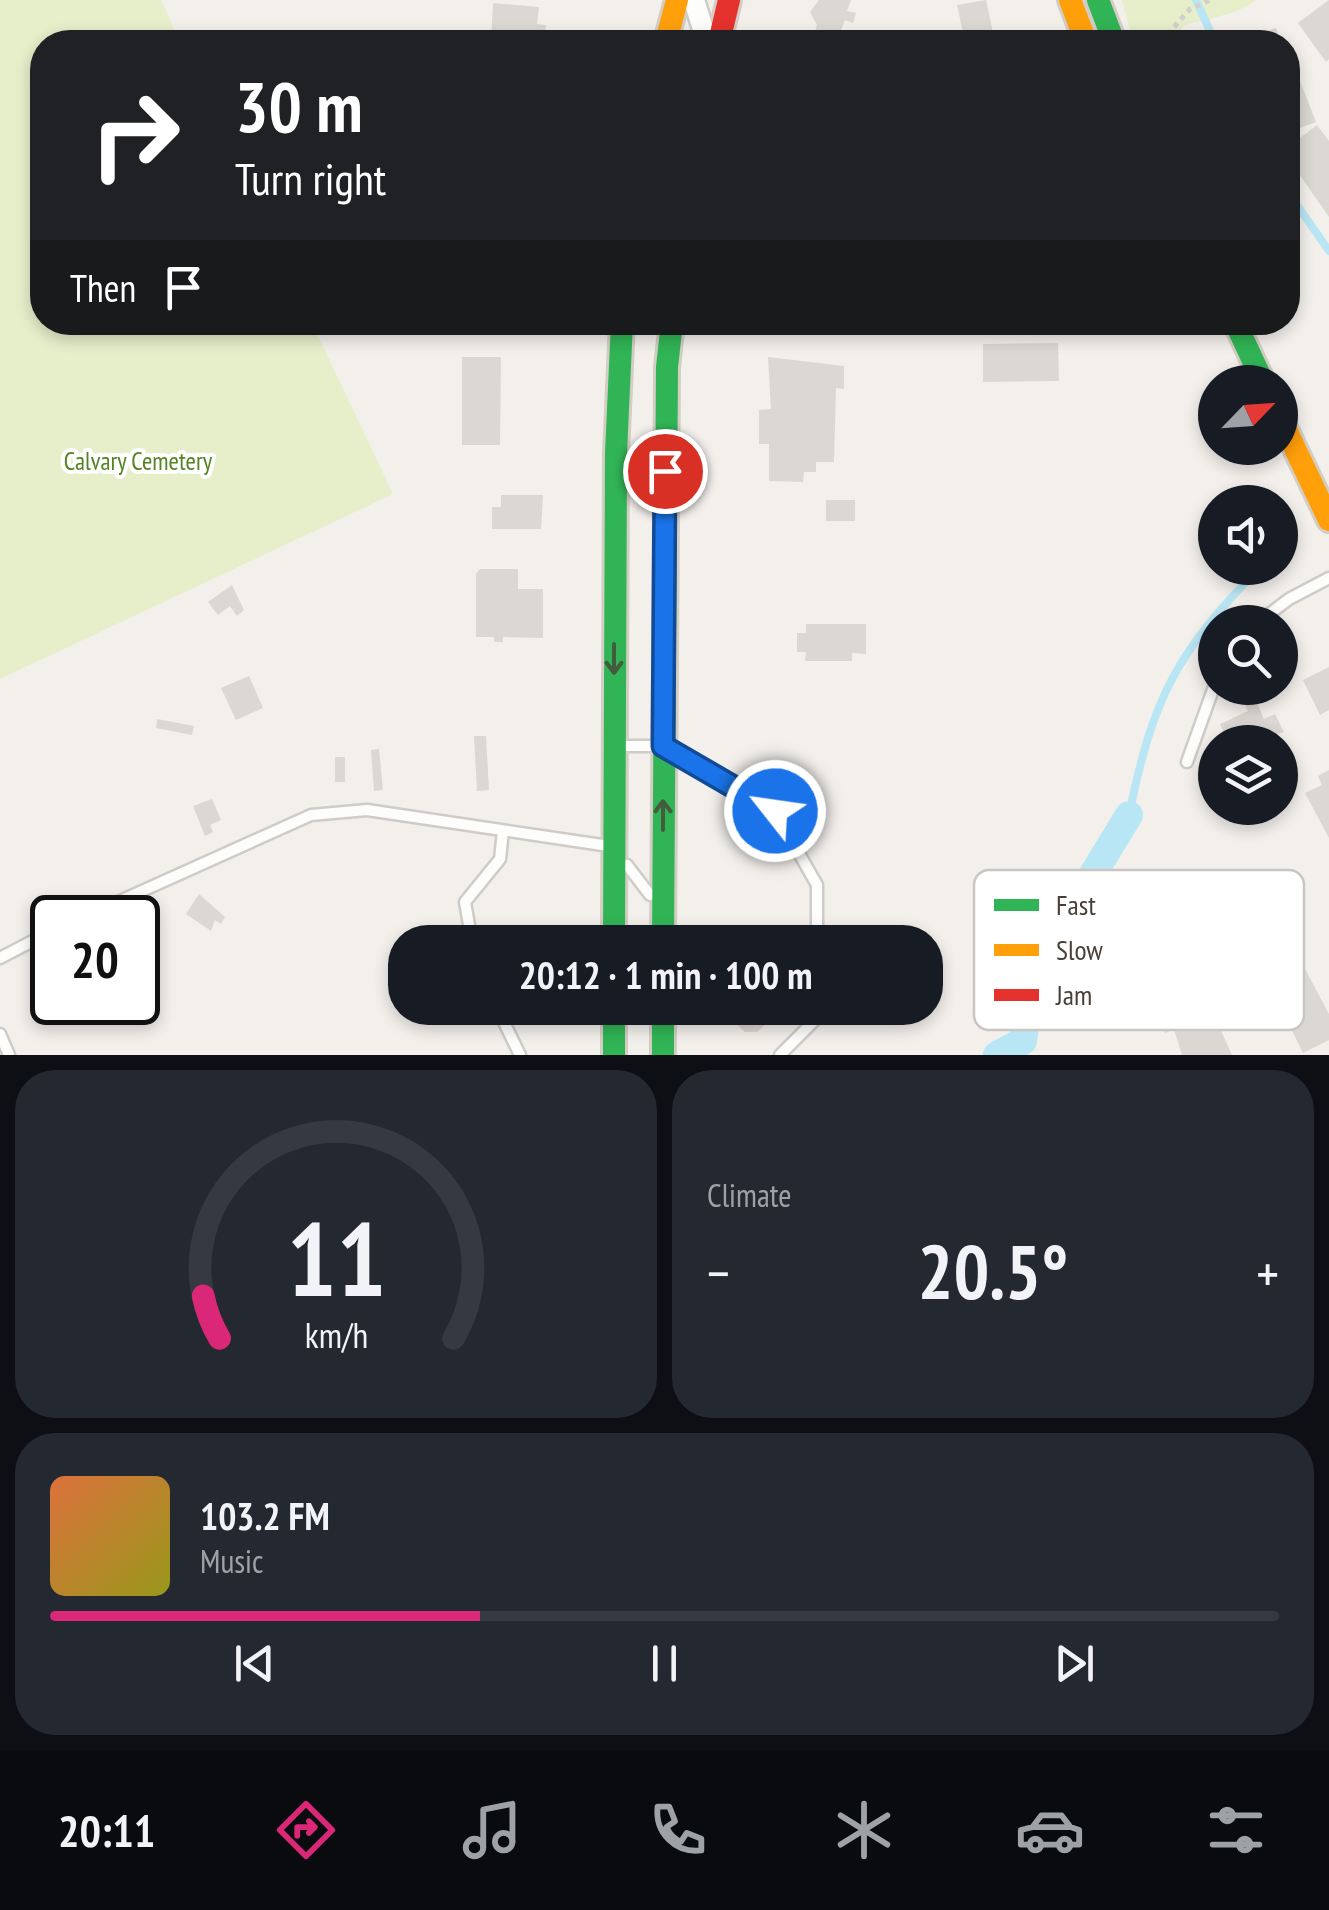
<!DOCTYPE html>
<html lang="en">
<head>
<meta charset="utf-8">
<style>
  :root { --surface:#171b24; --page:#242831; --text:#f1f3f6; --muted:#9ea1a6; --line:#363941; --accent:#db2777 }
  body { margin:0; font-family:"PT Sans Narrow",sans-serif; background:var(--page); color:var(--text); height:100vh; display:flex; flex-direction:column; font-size:38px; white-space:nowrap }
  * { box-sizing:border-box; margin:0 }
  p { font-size:32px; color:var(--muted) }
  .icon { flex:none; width:55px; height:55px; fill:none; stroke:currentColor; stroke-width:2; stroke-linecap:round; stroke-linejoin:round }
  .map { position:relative; height:1055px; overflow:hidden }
  .side { display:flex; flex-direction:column; gap:15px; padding:15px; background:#0d0f14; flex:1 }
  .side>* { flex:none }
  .guide { position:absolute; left:30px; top:30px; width:1270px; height:305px; border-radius:40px; box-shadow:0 5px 15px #0003; background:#202124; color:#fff; overflow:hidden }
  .needle { width:65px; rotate:65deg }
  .fabs { position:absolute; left:1198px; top:365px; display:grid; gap:20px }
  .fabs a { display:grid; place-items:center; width:100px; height:100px; border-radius:50%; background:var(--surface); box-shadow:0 5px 15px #0003; font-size:50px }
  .speed { position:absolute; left:30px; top:895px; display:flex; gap:20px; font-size:50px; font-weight:700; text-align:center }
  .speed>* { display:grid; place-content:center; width:130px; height:130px; border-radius:50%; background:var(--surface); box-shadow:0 5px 15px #0003; line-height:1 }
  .speed .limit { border:5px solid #111; border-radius:15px; background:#fff; color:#111 }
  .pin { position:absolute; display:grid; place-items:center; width:85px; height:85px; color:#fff; margin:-42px; border:5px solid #fff; border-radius:50%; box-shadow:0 2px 10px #0007 }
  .me { position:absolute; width:110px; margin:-55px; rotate:300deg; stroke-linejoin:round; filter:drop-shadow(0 0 8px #0008) }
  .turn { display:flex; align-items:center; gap:35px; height:210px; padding:0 40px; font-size:45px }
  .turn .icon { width:130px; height:130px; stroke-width:2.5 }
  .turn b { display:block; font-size:70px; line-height:85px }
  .then { display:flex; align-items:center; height:95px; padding:0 40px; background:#0003; gap:20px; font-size:38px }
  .big { font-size:75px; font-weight:600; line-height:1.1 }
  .side .widget { flex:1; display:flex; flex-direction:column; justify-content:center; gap:15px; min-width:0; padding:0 35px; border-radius:40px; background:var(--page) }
  .side .dial { align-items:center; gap:0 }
  .dial svg { height:260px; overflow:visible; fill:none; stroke:var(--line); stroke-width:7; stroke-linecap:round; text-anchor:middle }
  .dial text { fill:var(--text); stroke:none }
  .song { display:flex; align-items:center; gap:30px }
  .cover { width:120px; height:120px; border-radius:15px; background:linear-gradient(135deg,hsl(20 70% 55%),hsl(60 70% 35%)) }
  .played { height:10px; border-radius:5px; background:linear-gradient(90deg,var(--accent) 35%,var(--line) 35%) }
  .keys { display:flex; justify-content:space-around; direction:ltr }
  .heat { display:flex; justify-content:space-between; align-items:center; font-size:55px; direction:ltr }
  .side .tiles { flex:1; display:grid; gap:15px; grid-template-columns:1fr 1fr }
  .widget:last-child { grid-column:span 2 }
  .trip { position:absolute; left:388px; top:925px; width:555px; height:100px; border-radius:40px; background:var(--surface); box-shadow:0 5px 15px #0003; font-weight:600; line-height:100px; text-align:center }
  .tabs { display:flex; height:160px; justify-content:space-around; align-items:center; background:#090b0e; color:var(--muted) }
  .tabs .icon { width:70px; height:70px }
  .tabs .active { color:var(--accent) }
  .tabs b { font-size:45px; color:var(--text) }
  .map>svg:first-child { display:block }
</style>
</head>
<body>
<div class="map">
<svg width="1329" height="1055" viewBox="0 0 1329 1055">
  <rect width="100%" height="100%" fill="#f3f0ec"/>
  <g fill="#e6eeca">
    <polygon points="0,0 161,0 180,42 42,42 42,322 312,323 393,494 0,679"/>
    <path d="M1122,0h134c-25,18 -44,16 -73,26l-8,16h-42z"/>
  </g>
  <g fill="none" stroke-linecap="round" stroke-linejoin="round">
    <g stroke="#b9e6f4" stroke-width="8">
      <polyline points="1196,0 1215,42"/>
      <polyline points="1288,192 1329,251"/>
      <path d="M1129,815c24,-118 47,-161 130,-247"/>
    </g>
    <polyline stroke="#b9e6f4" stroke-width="28" points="997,1055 1023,1041 1032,974 1129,815"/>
  </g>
  <g fill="#dbd7d2">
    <polygon points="819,0 851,0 847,11 856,13 853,23 845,20 836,42 812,41 817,25 810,12"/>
    <polygon points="986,0 995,42 965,42 957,5"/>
    <polygon points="1329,0 1329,59 1326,62 1298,23"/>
    <polygon points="493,3 539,7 537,24 546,25 544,42 491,42"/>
    <polygon points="1276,28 1281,42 1233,42"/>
    <polygon points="1288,50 1316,122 1292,131 1288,131"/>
    <polygon points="1317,125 1329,141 1329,217 1288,158 1288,147"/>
    <polygon points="1058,343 1059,381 983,382 983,344"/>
    <polygon points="462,357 501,357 500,445 462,445"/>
    <polygon points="768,357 844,366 844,389 836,388 834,462 816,462 816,472 804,472 803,482 769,481 769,444 759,444 759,410 771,409"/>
    <polygon points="501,495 543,495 541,529 492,529 492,507 501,507"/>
    <rect x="826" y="500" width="29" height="21"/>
    <polygon points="480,569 518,569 518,589 543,589 543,638 503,637 503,642 494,642 494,637 476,637 476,574"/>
    <polygon points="232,585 244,610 237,616 230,606 218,615 208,602"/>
    <polygon points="806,624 866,624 866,654 852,653 852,661 805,661 806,652 797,652 797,633 806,633"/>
    <polygon points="1329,667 1329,710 1320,715 1303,680"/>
    <polygon points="249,676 263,708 236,720 221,688"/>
    <polygon points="1254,695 1264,719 1275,714 1284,732 1250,742 1228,742 1220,724 1248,711 1243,700"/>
    <polygon points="157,719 194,726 192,735 156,728"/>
    <polygon points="474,736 486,736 489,790 477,791"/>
    <polygon points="379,749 383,790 374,791 371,750"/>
    <rect x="335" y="757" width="10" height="25"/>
    <polygon points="1329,770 1329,838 1305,793 1322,785 1318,776"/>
    <polygon points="212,799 221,820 210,825 213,832 205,836 193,806"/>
    <polygon points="199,894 225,917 221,924 215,920 211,931 186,914"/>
    <polygon points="1296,952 1329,1014 1329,1040 1303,1053 1262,969"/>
    <polygon points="1194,988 1206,1012 1211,1009 1232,1055 1182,1055 1174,1029 1165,1033 1152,1007"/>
    <polygon points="734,1008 769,1008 768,1022 757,1032 745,1032 736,1024"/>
  </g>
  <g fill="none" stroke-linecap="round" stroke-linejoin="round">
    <defs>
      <g id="lane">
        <polyline points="1259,622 1289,599 1329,578"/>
        <polyline points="620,746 658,746"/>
        <polyline points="673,752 775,811 817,885 817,942"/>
        <polyline points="1187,762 1215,684"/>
        <polyline points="627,865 650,895"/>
        <polyline points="82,918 311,815 367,810 609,846"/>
        <polyline points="472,942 465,902 500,859 503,831"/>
        <polyline points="0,958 52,931"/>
        <polyline points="497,1008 520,1055"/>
        <polyline points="0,1034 9,1055"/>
        <polyline points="780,1055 817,1018 817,1008"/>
      </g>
      <polyline id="street" points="694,0 707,42"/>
      <g id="fast">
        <polyline points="1098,0 1114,42"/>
        <polyline points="1235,322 1263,382"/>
        <polyline points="614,942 616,453 622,322"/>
        <polyline points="663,942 667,367 672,322"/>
        <polyline points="614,1008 614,1055"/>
        <polyline points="663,1008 663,1055"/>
      </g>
      <g id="slow">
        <polyline points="1070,0 1086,42"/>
        <polyline points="666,42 677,0"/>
        <polyline points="1280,417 1329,520"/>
      </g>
      <polyline id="jam" points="719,42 729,0"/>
    </defs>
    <use href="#lane" stroke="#cfccc8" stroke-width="15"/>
    <use href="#street" stroke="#cfccc8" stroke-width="25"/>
    <use href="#fast" stroke="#d4cdc4" stroke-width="28"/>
    <use href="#slow" stroke="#d4cdc4" stroke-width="28"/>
    <use href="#jam" stroke="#d4cdc4" stroke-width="28"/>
    <polyline stroke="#d3cfcb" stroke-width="5" stroke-dasharray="5 5" stroke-linecap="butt" points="1161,42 1190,9 1210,0"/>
    <use href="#lane" stroke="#fdfdfc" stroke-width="10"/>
    <use href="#street" stroke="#fdfdfc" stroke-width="20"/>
    <use href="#fast" stroke="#30b455" stroke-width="22"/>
    <use href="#slow" stroke="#ff9f0a" stroke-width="22"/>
    <use href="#jam" stroke="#e5322d" stroke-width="22"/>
  </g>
  <defs><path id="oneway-shaft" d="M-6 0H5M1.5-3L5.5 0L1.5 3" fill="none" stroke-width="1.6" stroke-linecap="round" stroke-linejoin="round" transform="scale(2.5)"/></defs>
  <g stroke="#445c3e">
    <use href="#oneway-shaft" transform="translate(614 659) rotate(90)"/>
    <use href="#oneway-shaft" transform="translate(663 815) rotate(-90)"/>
  </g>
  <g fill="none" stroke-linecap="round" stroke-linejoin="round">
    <defs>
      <polyline id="route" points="665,471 663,746 775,811"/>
    </defs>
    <use href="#route" stroke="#114b97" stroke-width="25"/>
    <use href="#route" stroke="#1a73e8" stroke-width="18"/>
  </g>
  <g text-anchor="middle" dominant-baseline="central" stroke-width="8" stroke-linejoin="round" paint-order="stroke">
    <g font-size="25" fill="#568323" stroke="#fff">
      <text x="138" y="461">Calvary Cemetery</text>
    </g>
  </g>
  <rect x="974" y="870" width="330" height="160" rx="15" fill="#fff" stroke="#c9c5c3" stroke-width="2.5"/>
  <rect x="994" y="899" width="45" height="12" fill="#30b455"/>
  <rect x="994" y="944" width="45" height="12" fill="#ff9f0a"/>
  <rect x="994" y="989" width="45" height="12" fill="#e5322d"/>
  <g font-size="28" fill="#4a3f36">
    <text x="1056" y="915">Fast</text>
    <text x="1056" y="960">Slow</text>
    <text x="1056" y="1005">Jam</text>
  </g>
</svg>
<div class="fabs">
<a><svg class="needle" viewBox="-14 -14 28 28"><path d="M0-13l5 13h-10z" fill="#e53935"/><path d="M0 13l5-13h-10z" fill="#9ea1a6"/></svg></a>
<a><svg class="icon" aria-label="sound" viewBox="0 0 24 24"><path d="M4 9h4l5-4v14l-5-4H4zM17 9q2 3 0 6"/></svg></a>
<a><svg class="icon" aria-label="search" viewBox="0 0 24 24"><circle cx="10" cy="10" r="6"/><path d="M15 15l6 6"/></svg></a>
<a><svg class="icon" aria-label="layers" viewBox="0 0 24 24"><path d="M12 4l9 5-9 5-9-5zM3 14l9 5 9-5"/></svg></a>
</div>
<div class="speed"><div class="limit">20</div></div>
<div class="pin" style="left:665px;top:471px;background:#d93025"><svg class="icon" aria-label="arrive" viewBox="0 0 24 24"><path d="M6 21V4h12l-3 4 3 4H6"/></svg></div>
<svg class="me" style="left:775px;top:811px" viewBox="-20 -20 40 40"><circle r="17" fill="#1a73e8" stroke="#fff" stroke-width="3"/><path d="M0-11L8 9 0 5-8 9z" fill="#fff"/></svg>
<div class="trip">20:12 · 1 min · 100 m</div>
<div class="guide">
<div class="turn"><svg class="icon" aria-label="right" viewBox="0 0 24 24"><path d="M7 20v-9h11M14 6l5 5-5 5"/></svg><div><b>30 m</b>Turn right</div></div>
<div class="then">Then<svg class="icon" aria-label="arrive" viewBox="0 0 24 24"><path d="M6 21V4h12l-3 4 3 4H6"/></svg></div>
</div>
</div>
<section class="side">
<div class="tiles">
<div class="widget dial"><svg viewBox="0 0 100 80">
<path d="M14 69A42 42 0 1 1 86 69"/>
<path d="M14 69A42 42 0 0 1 9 56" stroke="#db2777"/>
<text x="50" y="56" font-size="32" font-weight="700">11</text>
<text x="50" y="72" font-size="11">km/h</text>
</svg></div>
<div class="widget"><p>Climate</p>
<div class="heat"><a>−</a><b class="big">20.5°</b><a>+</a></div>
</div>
<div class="widget">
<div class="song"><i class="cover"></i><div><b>103.2 FM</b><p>Music</p></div></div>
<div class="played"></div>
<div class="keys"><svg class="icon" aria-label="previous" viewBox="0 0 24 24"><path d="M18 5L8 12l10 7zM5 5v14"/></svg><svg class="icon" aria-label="pause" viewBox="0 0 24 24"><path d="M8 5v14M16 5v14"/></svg><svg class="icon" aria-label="next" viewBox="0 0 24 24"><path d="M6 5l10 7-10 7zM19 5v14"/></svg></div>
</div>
</div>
</section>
<nav class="tabs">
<b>20:11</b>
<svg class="icon active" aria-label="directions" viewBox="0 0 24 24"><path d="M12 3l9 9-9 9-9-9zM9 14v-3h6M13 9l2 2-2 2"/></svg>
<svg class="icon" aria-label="music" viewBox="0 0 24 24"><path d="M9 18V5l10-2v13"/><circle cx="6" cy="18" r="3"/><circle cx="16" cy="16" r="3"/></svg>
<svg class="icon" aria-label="phone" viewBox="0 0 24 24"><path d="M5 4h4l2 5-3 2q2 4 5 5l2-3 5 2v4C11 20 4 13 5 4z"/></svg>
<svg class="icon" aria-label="climate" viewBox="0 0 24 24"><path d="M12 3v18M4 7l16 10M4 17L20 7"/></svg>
<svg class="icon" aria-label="car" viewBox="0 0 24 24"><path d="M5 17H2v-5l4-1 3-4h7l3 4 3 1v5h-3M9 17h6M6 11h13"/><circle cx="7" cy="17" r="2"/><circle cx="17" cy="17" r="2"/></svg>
<svg class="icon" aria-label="filters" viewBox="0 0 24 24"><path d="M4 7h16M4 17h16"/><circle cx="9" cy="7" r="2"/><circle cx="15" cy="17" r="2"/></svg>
</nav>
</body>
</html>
